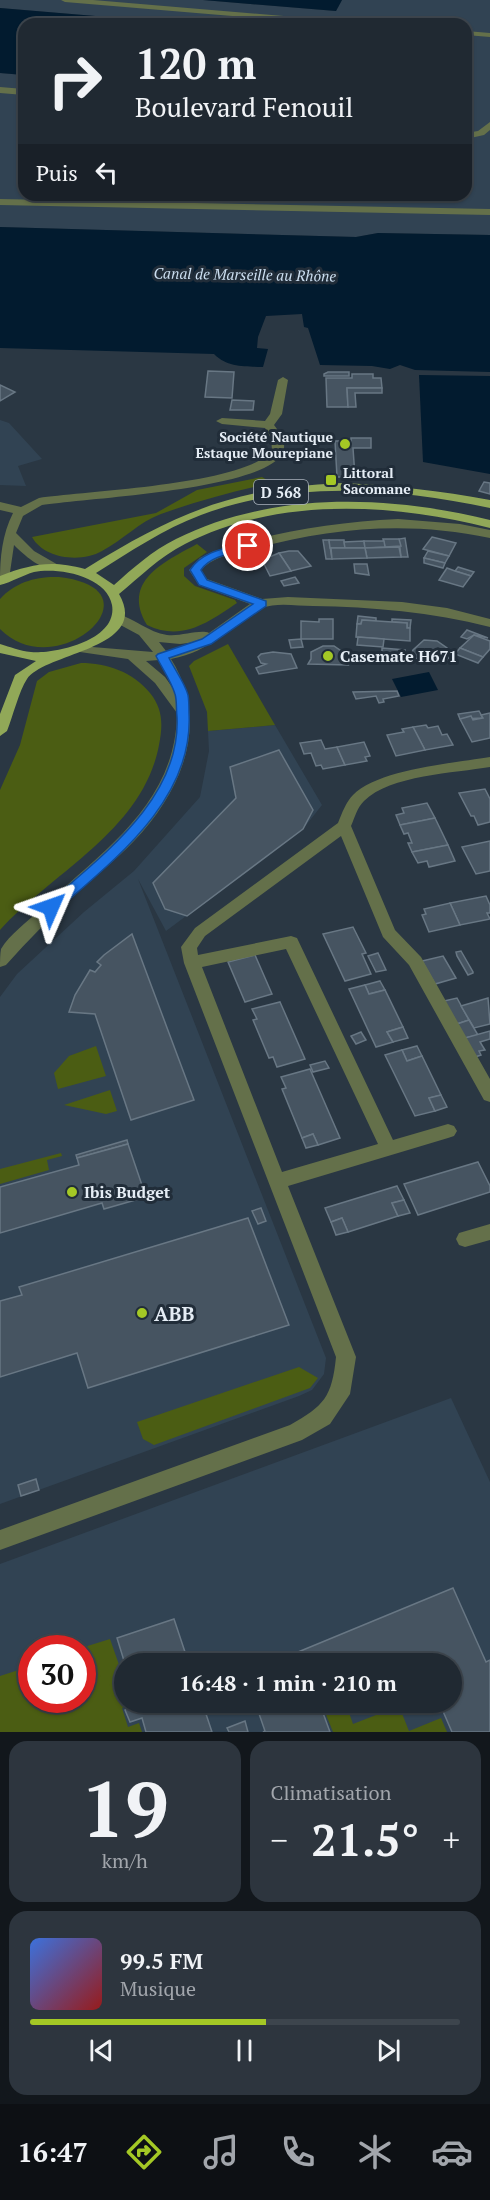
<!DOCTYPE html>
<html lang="fr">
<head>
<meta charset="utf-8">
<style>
  :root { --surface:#202932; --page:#2d353e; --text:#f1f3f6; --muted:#a2a6ac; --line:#3d454d; --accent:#a4c825 }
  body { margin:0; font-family:"PT Serif",serif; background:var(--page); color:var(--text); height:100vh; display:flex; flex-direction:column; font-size:22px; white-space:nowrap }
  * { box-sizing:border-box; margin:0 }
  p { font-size:20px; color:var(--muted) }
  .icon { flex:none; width:33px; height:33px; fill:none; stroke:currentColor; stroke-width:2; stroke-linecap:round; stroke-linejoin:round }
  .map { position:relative; height:1732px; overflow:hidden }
  .details { display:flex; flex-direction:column; gap:9px; padding:9px; background:#12171c; flex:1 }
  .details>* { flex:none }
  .banner { position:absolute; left:18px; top:18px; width:454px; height:183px; border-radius:18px; box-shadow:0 2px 4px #0004,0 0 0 2px var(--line); background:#202932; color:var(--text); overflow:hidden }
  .speed { position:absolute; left:18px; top:1635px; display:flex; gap:12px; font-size:30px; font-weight:700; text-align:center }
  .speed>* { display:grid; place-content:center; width:78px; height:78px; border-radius:50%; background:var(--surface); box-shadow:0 2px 4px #0004,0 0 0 2px var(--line); line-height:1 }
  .speed .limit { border:9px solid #d22; background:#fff; color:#111 }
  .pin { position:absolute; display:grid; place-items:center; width:51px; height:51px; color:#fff; margin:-26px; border:3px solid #fff; border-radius:50%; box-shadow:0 2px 6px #0007 }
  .me { position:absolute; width:66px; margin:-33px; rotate:47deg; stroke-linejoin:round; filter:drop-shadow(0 0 4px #0008) }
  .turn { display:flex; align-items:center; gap:21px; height:126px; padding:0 18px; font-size:27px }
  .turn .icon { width:78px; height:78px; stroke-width:2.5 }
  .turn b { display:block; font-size:42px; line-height:51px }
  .then { display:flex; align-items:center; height:57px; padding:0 18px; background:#0003; gap:12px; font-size:22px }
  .big { font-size:45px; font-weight:700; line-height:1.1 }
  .details .card { flex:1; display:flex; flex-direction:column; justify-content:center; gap:9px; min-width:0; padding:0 21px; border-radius:18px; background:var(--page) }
  .details .dial { align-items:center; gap:0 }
  .dial b { font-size:78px; line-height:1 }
  .song { display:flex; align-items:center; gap:18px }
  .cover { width:72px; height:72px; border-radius:9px; background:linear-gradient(135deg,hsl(220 70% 55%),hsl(0 70% 35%)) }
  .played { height:6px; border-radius:3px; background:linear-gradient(90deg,var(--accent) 55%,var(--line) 55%) }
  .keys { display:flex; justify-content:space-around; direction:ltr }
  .heat { display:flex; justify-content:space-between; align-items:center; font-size:33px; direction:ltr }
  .details .tiles { flex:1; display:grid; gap:9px; grid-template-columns:1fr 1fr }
  .card:last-child { grid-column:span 2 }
  .trip { position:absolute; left:114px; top:1653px; width:348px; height:60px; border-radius:30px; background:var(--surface); box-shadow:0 2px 4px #0004,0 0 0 2px var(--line); font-weight:700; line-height:60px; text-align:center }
  .dock { display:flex; height:96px; justify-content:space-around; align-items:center; background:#0d1014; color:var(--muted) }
  .dock .icon { width:42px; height:42px }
  .dock .selected { color:var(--accent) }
  .dock b { font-size:27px; color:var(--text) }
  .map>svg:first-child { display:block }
</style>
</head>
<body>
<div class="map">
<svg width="490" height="1732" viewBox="0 0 490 1732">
  <rect width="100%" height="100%" fill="#2a3743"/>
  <g fill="#314353" fill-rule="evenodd">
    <polygon points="0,0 203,0 336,11 342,0 490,0 490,235 378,233 356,237 0,227 0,73 24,75 24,195 466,195 466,24 190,24 0,8"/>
    <polygon points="0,420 9,423 42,459 18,466 26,486 0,485"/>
    <polygon points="275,725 322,805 303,829 166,931 138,879 326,1358 324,1374 312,1390 299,1396 0,1504 0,997 17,974 84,912 134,871 200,797 209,751 208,731"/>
    <path d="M451,1398l39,84v250h-490v-168zM32,1648h50v52h-50zM124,1664h328v38h-328z"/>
  </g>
  <g fill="#4b5d13">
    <path d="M262,477l10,6c-37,8 -75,18 -111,31 -22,8 -38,26 -59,37 -21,12 -58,8 -70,-14l124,-24 41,-23z"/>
    <path d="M197,544l10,8 -23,16v8l11,10 40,14 2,3c-28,19 -55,39 -90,22 -26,-44 17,-63 50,-81z"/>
    <path d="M59,577c106,12 -2,110 -59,52v-30c15,-17 37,-23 59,-22z"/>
    <polygon points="228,644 275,725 208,731 207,712 189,666 194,661"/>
    <path d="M81,663c26,0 52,9 69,30 13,16 13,32 9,52 -16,85 -105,126 -159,185v-140l20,-45 17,-64 12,-9z"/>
    <polygon points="96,1046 106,1076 58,1089 54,1073 69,1056"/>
    <polygon points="110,1090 117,1111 106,1114 64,1105"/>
    <polygon points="61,1153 62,1156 47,1160 49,1170 0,1184 0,1169"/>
    <polygon points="299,1367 318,1378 310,1388 154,1445 143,1439 137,1422"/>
    <polygon points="110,1639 124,1679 124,1702 133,1703 122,1708 128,1727 139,1723 142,1732 0,1732 0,1676 31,1666 32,1700 82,1700 81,1648"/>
    <polygon points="346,1704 353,1724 399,1706 409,1731 441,1718 447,1732 333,1732 325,1712"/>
  </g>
  <g fill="#021b2f">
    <polygon points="203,0 342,0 336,11"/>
    <polygon points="0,8 190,24 24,24 24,75 0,73"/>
    <path d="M0,227l356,10 22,-4 112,2v137l-75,-2 -15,-5 -10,4 -18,-3 -52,-1 -12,-37 -4,-1 -2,-13 -36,2 -8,21 -1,11 11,1 -5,18c-19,-1 -35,1 -49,-13l-214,-6z"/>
    <polygon points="419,375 490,376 490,474 423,462"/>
    <polygon points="429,672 438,690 401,697 392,679"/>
  </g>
  <g fill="#465461" stroke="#687784" stroke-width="1.5">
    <polygon points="208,371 234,372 232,398 205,397"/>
    <polygon points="328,372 349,372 349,376 324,376 324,374"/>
    <polygon points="352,374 373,374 373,378 381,378 382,388 347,388 348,407 327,407 326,378 352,378"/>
    <polygon points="0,385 15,392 0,401"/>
    <polygon points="347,388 382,388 382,393 355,393 356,407 348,407"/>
    <polygon points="232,400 254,401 253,410 230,410"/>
    <polygon points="351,438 371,438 371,448 353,448 355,477 337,477 335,441 351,441"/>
    <polygon points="484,482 490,483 490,494 479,491"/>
    <polygon points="432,537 456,543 449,556 423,549"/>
    <polygon points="405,538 408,557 401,557 399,539"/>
    <polygon points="383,539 399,539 401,546 385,547"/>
    <polygon points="323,540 329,540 332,559 326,559"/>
    <polygon points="329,540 344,540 345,548 330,548"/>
    <polygon points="364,541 365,548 345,548 344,542"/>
    <polygon points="364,541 384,541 385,547 365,548"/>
    <polygon points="399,547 401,557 367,558 365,548"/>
    <polygon points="331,548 365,548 367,558 332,559"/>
    <polygon points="289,551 298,551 311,566 291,571 279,553"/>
    <polygon points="428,551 449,556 445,563 424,558"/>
    <polygon points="279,553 291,571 270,576 262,560"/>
    <polygon points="424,558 445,563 443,568 424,563"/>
    <polygon points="354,564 367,564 369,575 355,573"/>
    <polygon points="458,567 474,572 471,576 455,571"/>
    <polygon points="447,568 455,571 471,576 463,587 439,580"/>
    <polygon points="295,577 299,583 284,586 281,581"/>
    <polygon points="358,616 376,618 376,621 362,620 361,624 357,624"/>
    <polygon points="319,619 333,619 333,639 301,639 301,621 319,622"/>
    <polygon points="392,619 411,620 410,628 407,628 407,623 392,622"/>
    <polygon points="362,620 407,623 407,628 410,628 410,641 356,637 357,624 361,624"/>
    <polygon points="467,630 488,638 474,635 467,639 461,637"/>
    <polygon points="474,635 490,641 490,649 483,657 460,648"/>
    <polygon points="358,637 384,639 383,647 357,645"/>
    <polygon points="301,639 303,647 291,648 289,640"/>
    <polygon points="424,640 437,641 447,648 447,656 450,660 410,658 413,650"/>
    <polygon points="323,646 334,646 344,653 344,660 348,665 308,664 311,659 311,652"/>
    <polygon points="382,648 405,650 404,654 382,653"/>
    <polygon points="460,648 483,657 478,663 455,654"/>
    <polygon points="273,652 291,654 297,668 259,674 256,668 266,664 261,663 258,657 261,654"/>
    <polygon points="397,691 399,696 383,699 384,702 379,703 376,696 356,699 353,692"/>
    <polygon points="479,711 483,718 460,719 458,714"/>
    <polygon points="490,713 490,738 472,742 460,719 471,716 473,720 483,718 481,715"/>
    <polygon points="426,725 428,728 438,726 442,735 447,734 453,745 425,750 413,727"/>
    <polygon points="413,727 425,750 396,756 387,735 404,732 402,729"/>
    <polygon points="321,740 325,749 337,747 345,765 323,769 321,765 316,766 311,753 304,754 300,743"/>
    <polygon points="364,742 370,756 365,757 367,761 345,765 337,747"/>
    <polygon points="279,750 313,810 303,829 187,916 165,909 153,883 236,798 230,767"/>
    <polygon points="485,789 490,799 490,822 478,825 474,816 471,816 459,793"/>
    <polygon points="427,803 435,818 400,825 396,815 404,813 402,808"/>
    <polygon points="435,818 448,845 412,852 408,843 412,843 408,833 404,834 400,825"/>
    <polygon points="490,841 490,871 476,874 462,847"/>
    <polygon points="448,845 455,861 429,867 427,861 418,863 412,852"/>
    <polygon points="486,896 490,905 490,913 487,913 490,919 460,925 450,903"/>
    <polygon points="450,903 460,925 429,932 422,915 426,914 424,909"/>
    <polygon points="353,927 366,953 362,954 371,974 345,981 323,934"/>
    <polygon points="132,934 194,1100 131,1120 95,1014 69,1012 75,995 90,970 95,972 101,965 97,962 104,955"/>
    <polygon points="461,951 473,972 473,973 468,975 457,956 456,952"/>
    <polygon points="378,953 386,970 376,972 368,956"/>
    <polygon points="255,955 272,994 245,1002 228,962"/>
    <polygon points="443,956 456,978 435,984 422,961"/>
    <polygon points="380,981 385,990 369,994 365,985"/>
    <polygon points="365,985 369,994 385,990 403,1027 387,1032 393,1042 376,1047 349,989"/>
    <polygon points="457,998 469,1020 457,1024 444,1001"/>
    <polygon points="488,998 490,1024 474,1028 461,1006"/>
    <polygon points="280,1002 305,1059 277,1067 273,1057 269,1058 253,1020 257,1019 252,1009"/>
    <polygon points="469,1020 478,1035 465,1038 457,1024"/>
    <polygon points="403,1027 408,1038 393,1042 387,1032"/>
    <polygon points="490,1031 490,1039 480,1042 485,1050 479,1051 481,1055 475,1057 465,1038"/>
    <polygon points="361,1032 366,1040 356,1044 351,1036"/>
    <polygon points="417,1046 422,1056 407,1061 402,1050"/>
    <polygon points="402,1050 407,1061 422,1056 441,1095 429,1098 435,1111 415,1116 385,1055"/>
    <polygon points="325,1061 329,1068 313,1072 310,1065"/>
    <polygon points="310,1069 340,1138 318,1145 313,1134 302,1138 282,1089 286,1088 281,1077"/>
    <polygon points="441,1095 447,1107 435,1111 429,1098"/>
    <polygon points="313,1134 318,1145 306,1148 302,1138"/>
    <polygon points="127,1140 128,1144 77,1158 76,1155"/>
    <polygon points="128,1144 146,1197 104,1209 102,1203 0,1233 0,1187 79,1165 77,1158"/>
    <polygon points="478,1162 490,1186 490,1192 418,1215 404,1184"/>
    <polygon points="397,1186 404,1200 392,1203 398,1216 348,1232 342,1218 331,1222 325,1208"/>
    <polygon points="404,1200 410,1213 398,1216 392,1203"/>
    <polygon points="261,1208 266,1221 258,1224 252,1211"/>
    <polygon points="248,1218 289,1325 88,1388 77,1353 0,1377 0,1301 22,1295 19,1287"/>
    <polygon points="342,1218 348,1232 336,1235 331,1222"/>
    <polygon points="36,1479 39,1490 21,1496 18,1485"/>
    <polygon points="453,1588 486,1662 490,1660 490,1732 452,1732 439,1702 452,1702 452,1664 423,1664 421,1660 414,1664 269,1664"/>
    <polygon points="174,1619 189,1664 125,1664 117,1638"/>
    <polygon points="202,1702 212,1732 146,1732 142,1718 130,1722 125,1710 137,1702"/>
    <polygon points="255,1702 319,1702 330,1732 263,1732 265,1731"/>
    <polygon points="245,1721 248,1732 229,1732 227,1728"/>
  </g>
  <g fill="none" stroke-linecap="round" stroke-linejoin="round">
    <g fill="#64704a" fill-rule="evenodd">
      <polygon points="61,0 93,0 355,22 359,24 326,24 65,2"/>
      <polygon points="466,31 490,33 490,37 466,35"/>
      <polygon points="0,87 24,89 24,95 0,93"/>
      <polygon points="490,122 490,130 484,135 466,139 466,133 478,131"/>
      <polygon points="0,199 490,209 490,215 0,205"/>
      <path d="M283,377l5,3 -6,34 -8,11c6,8 14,18 8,29 -21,36 -196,44 -240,51l-19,11 -7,17 18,18 26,15 -2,3c-15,3 -33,-13 -44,-24l-5,34 -2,3h-7c0,-25 2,-47 13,-69l-13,-3v-8l21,5 18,-9c46,-7 209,-13 233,-48l-1,-12 -6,-10 -43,-4 -6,-3 6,-3 43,3 5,-7 8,-34z"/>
      <path d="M398,519l62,5 30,6v8c-79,-17 -156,-11 -234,10 -19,5 -41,7 -55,22l6,9 55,20 26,-2 114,5 45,6 43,11v8c-59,-15 -117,-20 -177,-21 -16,0 -36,-4 -51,2 -35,15 -46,43 -91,51 40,63 11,132 -37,182 -18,19 -39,35 -58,53 -24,22 -48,46 -70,71l-6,2c0,-5 0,-13 1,-18 8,-14 27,-28 39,-39 60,-58 136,-104 137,-197l-22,-30 -27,-24 -48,-7 -2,-3 2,-3 73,6 -14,-17 -26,-14 -1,-3 1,-3 5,-1c17,5 30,18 49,21 13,2 33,-6 42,-2l41,-29 -51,-19 -10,-15 11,-12 12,-6c61,-20 123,-30 186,-33zM159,642l21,2 16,-2 -30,9zM159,660l13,27 -7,-10 -19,-16z"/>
      <path d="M490,757v10c-35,6 -100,8 -126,34 -7,7 -9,16 -13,25l44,104 26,27 69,122v23l-6,-2 -75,-135 -26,-28 -42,-101 -136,100 -8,12 1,7 93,-19 6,2 96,202 55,-16 6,2 3,5 -3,5 -6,2 -160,48 68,171 -6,37 -20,30 -28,16 -302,110v-20l290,-105c34,-19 42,-28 46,-68l-152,-394 -3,-16 14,-19 143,-105c4,-10 8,-21 15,-28 25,-26 102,-32 137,-38zM286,949l92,195 -96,28 -80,-205z"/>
      <polygon points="490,1224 490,1240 465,1247 459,1245 456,1239 459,1233"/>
    </g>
    <path fill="#91a858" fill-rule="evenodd" d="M342,483c50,2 99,8 148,17v8c-97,-20 -195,-28 -289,7 -38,14 -71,37 -105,58l18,12c19,-17 38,-34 62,-46 96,-48 212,-44 314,-19v8c-99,-25 -212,-31 -305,16 -26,13 -45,33 -66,50 32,55 -73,58 -92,85 -8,12 -14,37 -20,52l-7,5v-22l15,-39 21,-14 -36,-8v-9c11,3 19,7 31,8 25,2 87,-12 81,-47 -5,-29 -54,-38 -78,-33 -11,3 -22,10 -34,13v-9c32,-12 51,-16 85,-7 91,-56 148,-81 257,-86z"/>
  </g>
  <path fill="#1a73e8" stroke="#114b97" stroke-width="1.5" d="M248,542l5,4 -2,2c-16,5 -40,7 -50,22l6,10 59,21v5l-55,38 -42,14c6,12 16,25 19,37 1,5 1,13 1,18 5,87 -75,147 -133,198h-9l-3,-4 3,-3c54,-48 134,-105 130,-187 -1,-8 0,-17 -2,-23 -4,-13 -13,-26 -19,-38l2,-2 44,-15 51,-35 -54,-19 -9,-15c12,-19 36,-22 58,-28z"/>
  <g fill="#a4c825" stroke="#212d39" stroke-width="2">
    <circle cx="345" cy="444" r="6"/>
    <rect x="325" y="474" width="12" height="12" rx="3"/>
    <circle cx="328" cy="656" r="6"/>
    <circle cx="72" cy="1192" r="6"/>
    <circle cx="142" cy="1313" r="6"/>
  </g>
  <g text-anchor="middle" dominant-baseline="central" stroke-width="6" stroke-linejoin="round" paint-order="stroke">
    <g font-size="14" font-weight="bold" fill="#e5edf5" stroke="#212d39" text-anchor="end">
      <text x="333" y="436">Société Nautique<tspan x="333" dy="16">Estaque Mourepiane</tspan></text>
      <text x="343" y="472" text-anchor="start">Littoral<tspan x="343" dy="16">Sacomane</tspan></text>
    </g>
    <g font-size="15" font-style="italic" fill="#ccdff1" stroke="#212d39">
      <text transform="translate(245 274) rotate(1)">Canal de Marseille au Rhône</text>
    </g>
    <rect fill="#212d39" stroke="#aab3bd" stroke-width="1.5" x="254" y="480" width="54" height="24" rx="4.5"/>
    <g font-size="15" font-weight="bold" fill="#e5edf5">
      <text x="281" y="492">D 568</text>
    </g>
    <g font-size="16" font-weight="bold" fill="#e5edf5" stroke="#212d39" text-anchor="start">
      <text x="340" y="656">Casemate H671</text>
      <text x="84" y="1192">Ibis Budget</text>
    </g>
    <g font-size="20" font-weight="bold" fill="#e5edf5" stroke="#212d39" text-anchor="start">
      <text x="154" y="1313">ABB</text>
    </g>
  </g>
</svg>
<div class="speed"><div class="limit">30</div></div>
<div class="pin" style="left:248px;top:546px;background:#d93025"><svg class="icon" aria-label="arrive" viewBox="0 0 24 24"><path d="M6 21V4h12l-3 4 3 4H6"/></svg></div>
<svg class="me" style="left:51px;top:907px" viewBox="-20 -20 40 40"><path d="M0-17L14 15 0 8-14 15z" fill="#1a73e8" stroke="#fff" stroke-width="4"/></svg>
<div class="trip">16:48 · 1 min · 210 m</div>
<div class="banner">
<div class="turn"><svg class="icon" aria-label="right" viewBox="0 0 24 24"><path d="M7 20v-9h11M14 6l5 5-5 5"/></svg><div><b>120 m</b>Boulevard Fenouil</div></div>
<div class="then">Puis<svg class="icon" aria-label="left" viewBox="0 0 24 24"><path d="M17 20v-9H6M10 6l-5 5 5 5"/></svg></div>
</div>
</div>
<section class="details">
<div class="tiles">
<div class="card dial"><b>19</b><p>km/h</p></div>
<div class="card"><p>Climatisation</p>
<div class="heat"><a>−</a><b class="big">21.5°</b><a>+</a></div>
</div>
<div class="card">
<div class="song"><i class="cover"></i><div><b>99.5 FM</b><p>Musique</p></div></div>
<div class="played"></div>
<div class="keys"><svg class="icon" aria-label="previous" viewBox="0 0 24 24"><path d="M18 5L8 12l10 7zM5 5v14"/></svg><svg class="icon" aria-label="pause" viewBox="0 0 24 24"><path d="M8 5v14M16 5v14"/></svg><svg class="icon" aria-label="next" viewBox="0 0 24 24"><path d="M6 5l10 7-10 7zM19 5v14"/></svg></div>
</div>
</div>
</section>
<nav class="dock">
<b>16:47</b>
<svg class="icon selected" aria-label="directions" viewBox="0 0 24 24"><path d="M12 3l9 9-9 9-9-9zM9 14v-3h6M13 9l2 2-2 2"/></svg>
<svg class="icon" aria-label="music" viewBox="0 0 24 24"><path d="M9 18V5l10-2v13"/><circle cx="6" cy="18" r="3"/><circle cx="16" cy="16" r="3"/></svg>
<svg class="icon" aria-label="phone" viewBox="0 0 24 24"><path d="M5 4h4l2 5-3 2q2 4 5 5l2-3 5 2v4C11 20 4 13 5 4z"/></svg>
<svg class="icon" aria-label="climate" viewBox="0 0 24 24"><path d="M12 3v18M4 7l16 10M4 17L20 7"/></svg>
<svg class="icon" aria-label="car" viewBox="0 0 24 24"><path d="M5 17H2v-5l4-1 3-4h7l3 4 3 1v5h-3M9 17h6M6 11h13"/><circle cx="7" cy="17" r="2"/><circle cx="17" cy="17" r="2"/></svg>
</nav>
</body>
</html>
